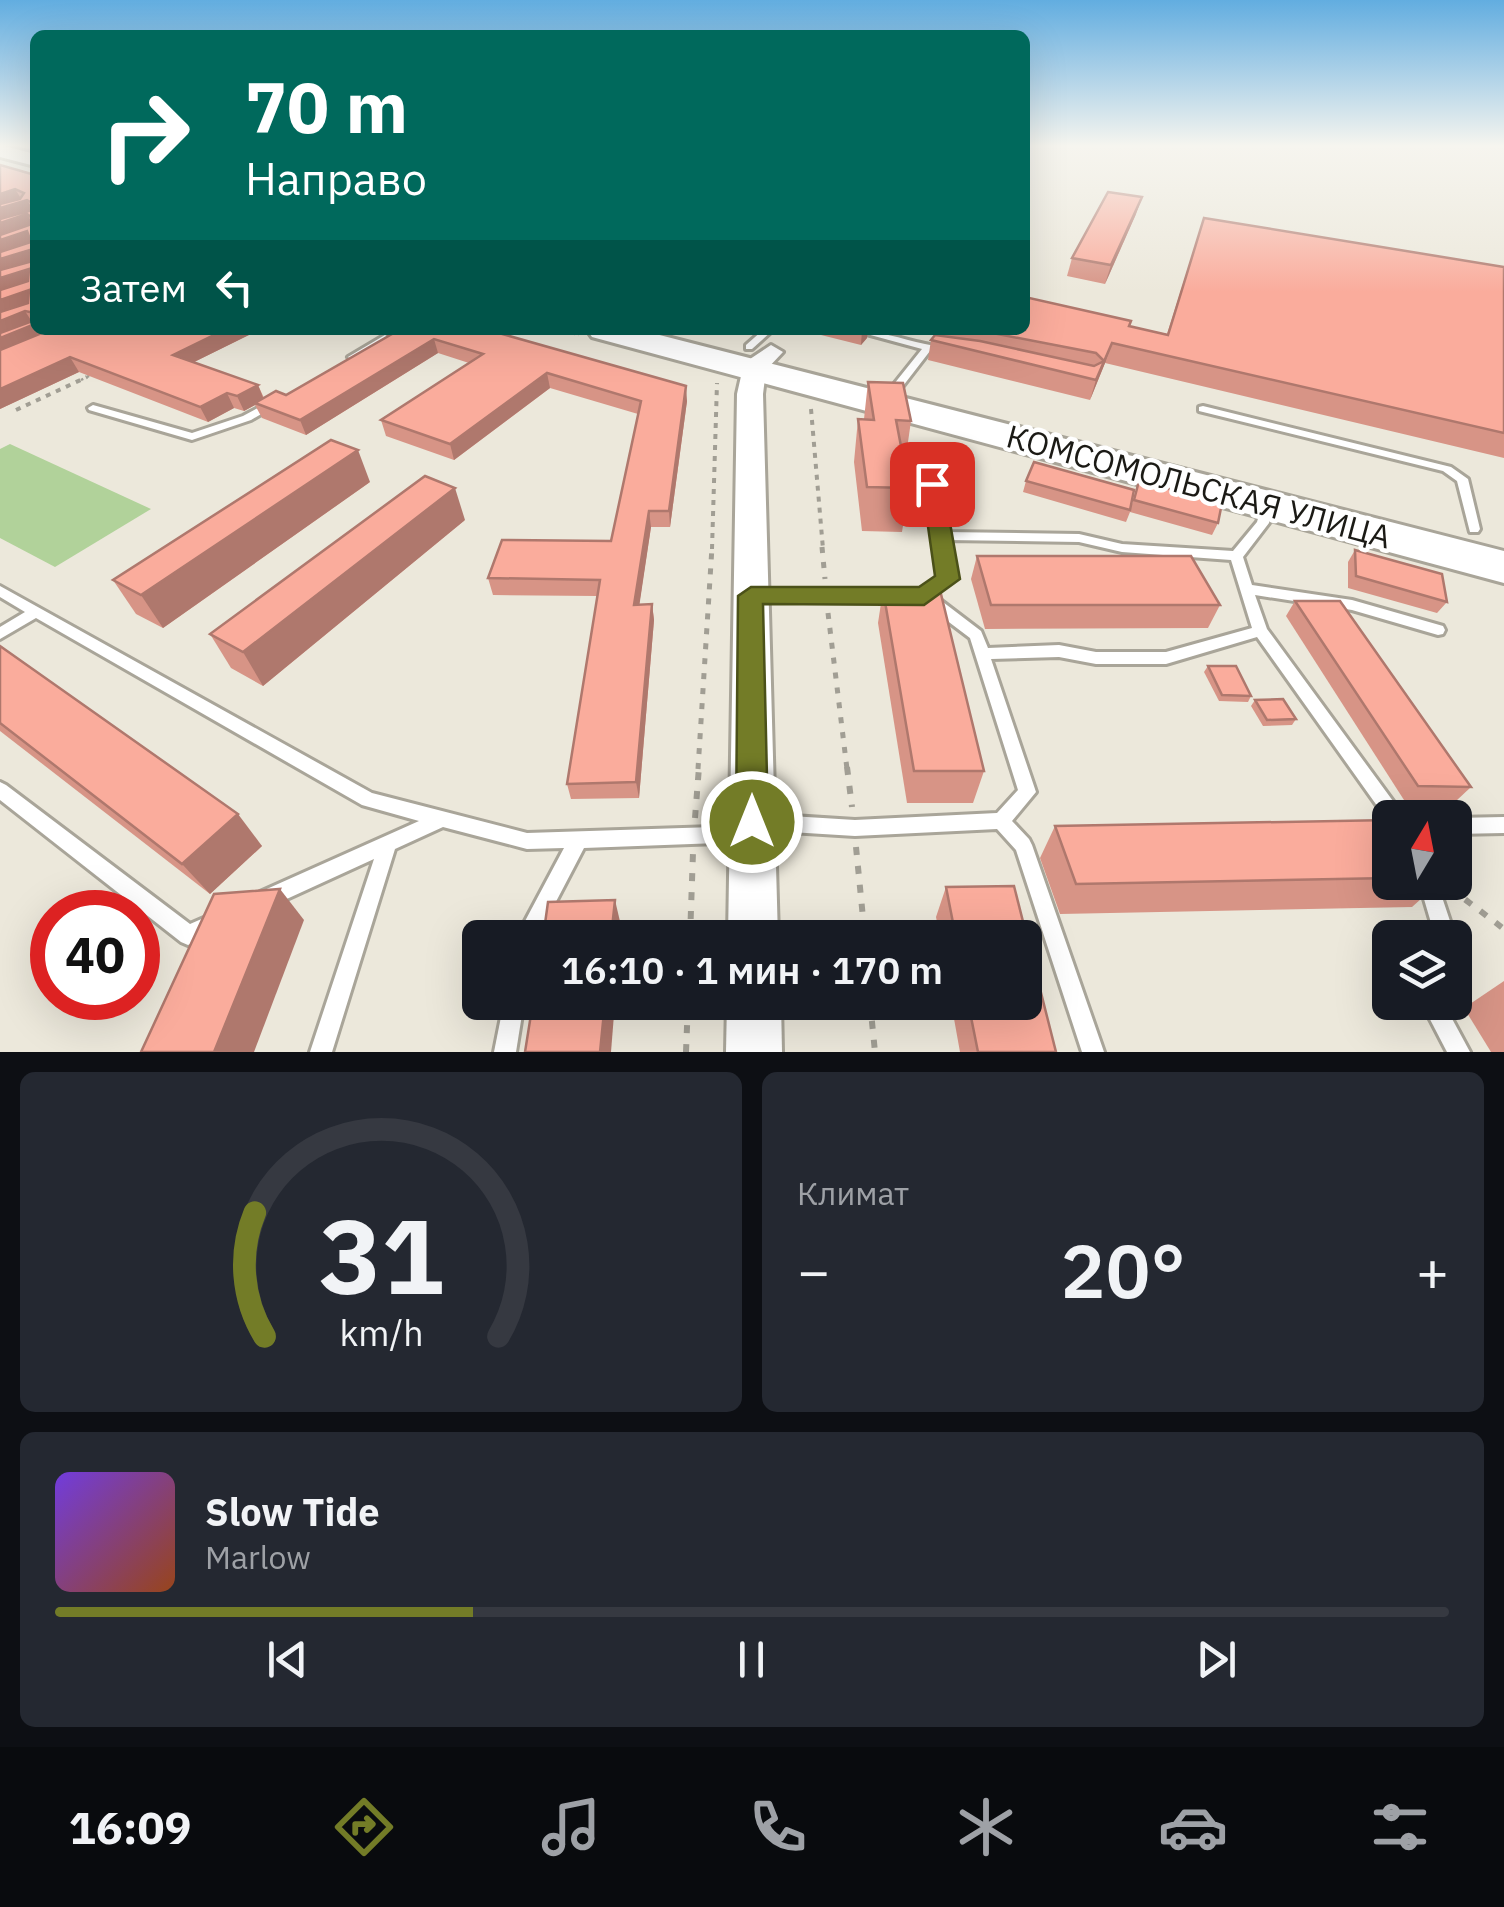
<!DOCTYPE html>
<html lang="ru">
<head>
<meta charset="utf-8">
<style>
  :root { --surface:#171b24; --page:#242831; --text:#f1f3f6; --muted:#9ea1a6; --line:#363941; --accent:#737c27 }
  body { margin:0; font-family:"IBM Plex Sans",sans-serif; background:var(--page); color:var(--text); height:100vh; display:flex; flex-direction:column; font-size:38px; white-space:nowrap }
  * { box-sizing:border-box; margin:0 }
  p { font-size:32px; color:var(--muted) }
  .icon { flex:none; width:55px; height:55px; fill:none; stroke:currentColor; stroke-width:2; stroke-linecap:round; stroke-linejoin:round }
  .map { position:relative; height:1052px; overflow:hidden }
  .panel { display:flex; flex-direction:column; gap:20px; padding:20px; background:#0d0f14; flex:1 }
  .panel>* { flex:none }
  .top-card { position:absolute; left:30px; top:30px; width:1000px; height:305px; border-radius:15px; box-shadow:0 10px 40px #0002; background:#00695c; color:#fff; overflow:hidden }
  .needle { width:65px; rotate:10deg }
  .buttons { position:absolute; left:1372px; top:800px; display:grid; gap:20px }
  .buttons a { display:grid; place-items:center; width:100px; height:100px; border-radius:15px; background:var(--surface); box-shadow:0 10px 40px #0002; font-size:50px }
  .speed { position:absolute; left:30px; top:890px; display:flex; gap:20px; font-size:50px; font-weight:700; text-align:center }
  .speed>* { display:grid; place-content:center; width:130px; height:130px; border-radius:50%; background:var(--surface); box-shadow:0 10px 40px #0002; line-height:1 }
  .speed .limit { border:15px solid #d22; background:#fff; color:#111 }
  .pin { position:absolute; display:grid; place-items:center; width:85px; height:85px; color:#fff; margin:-42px; border-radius:20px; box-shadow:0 5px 15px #0006 }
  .me { position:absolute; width:110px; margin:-55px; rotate:0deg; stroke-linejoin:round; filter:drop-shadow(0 0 8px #0008) }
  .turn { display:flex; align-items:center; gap:35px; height:210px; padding:0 50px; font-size:45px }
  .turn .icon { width:130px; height:130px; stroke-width:2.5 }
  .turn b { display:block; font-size:70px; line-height:85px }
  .then { display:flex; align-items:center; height:95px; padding:0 50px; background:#0003; gap:20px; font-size:38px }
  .big { font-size:75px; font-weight:600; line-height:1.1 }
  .panel .card { flex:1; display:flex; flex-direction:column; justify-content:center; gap:15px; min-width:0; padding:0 35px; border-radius:15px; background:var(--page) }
  .panel .dial { align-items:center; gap:0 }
  .dial svg { height:260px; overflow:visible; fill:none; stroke:var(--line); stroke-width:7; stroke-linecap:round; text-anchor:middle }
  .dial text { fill:var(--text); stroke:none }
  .song { display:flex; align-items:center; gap:30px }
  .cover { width:120px; height:120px; border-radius:15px; background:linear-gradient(135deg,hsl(260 70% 55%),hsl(20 70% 35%)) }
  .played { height:10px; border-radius:5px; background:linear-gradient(90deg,var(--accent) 30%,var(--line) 30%) }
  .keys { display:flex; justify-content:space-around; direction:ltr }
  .heat { display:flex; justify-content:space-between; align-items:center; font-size:55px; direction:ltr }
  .panel .tiles { flex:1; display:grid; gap:20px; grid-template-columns:1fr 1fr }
  .card:last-child { grid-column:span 2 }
  .trip { position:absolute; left:462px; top:920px; width:580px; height:100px; border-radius:15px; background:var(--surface); box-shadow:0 10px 40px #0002; font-weight:600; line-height:100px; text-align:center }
  .dock { display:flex; height:160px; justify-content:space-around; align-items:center; background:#090b0e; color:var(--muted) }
  .dock .icon { width:70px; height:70px }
  .dock .selected { color:var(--accent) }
  .dock b { font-size:45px; color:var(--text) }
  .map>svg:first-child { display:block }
</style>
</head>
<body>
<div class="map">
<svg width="1504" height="1052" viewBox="0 0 1504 1052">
  <rect width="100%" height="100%" fill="#ece8db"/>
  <polygon fill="#b1d29a" points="10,444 151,509 55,567 0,538 0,449"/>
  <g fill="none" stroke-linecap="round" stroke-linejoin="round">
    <defs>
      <g id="service">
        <polygon points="763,330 773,330 752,349 746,349 746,345"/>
        <path d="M852,330c26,0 49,9 73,14 9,2 16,3 24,6l-5,3 -14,-2 -27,35 -4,1 -5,-3 28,-35z"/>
        <polygon points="385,335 390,338 388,340 356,359 350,359 348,357"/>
        <polygon points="271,401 275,402 275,406 251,420 192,440 89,410 88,408 93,405 192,433 243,416"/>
        <polygon points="1203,406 1451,467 1468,479 1480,529 1478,532 1470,532 1457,481 1443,471 1199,411 1199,407"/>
        <polygon points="932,480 938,484 946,532 1079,534 1122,544 1233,551 1257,522 1263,501 1271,501 1273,504 1269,523 1243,557 1252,585 1352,600 1443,626 1445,630 1443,634 1438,635 1352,610 1255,595 1267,629 1401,812 1404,818 1390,818 1390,824 1257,637 1166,664 1096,664 1059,657 991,659 1036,792 1012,821 1029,839 1032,845 1104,1052 1082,1052 1016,850 997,829 855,836 760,830 754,828 751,822 754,816 760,814 855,820 997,813 1018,790 970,638 929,607 927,603 929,599 939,599 981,631 988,648 1059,645 1096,652 1166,652 1252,628 1231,560 1122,552 1079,542 947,540 954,579 952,582 923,599 913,599 911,596 913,593 940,577 926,484"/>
        <polygon points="0,586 372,793 527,833 745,826 751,828 754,834 751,840 745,842 584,848 537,938 516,938 564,848 527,849 443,827 395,849 332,1052 310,1052 374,859 267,908 260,906 258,899 260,892 419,821 362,805 36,618 0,639 0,627 25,612 0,597"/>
        <polygon points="753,591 898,591 903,593 905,596 903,599 898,601 753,601 748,599 746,596 748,593"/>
        <polygon points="0,782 6,785 190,924 213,914 220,917 223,924 220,931 188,945 181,942 0,800"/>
        <polygon points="1504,817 1504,833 1455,834 1455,818"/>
        <polygon points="1419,882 1437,882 1454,933 1452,938 1432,938 1434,933"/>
        <polygon points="504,1002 524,1002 516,1052 494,1052"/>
        <polygon points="1421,1002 1443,1002 1470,1052 1447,1052"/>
      </g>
      <g id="tertiary">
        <polygon points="771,345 783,352 766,370 763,394 778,938 728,938 737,394 744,363"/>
        <polygon points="727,1002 781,1002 782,1052 726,1052"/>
      </g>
      <g id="primary">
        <polygon points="0,145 35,154 35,166 0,157"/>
        <polygon points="587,330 640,330 1504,551 1504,583 592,337"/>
      </g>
    </defs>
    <use href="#service" stroke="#a9a599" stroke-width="6"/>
    <use href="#tertiary" stroke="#a9a599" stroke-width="6"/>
    <use href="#primary" stroke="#a9a599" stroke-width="6"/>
    <g stroke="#a19e94" stroke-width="2.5" stroke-dasharray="2.5 4" stroke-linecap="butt">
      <polyline points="560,330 579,335"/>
      <polyline points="81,380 91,375"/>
    </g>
    <g stroke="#a19e94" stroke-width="4" stroke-dasharray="5 6" stroke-linecap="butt">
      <polyline points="811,409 823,549"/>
      <polyline points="16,410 87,377"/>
      <polyline points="937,471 947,442"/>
      <polyline points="712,549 717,383"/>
    </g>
    <g stroke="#a19e94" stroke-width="5" stroke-dasharray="6 9" stroke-linecap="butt">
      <polyline points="822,547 825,579"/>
      <polyline points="828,613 847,769"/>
      <polyline points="698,769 712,547"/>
    </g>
    <g stroke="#a19e94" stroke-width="6" stroke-dasharray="8 11" stroke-linecap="butt">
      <polyline points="847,767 852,807"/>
      <polyline points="695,818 699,767"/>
      <polyline points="856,847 865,938"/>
      <polyline points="1450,888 1504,929"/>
      <polyline points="690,938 693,852"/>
      <polyline points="870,1002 875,1052"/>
      <polyline points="686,1052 688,1002"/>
    </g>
    <use href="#service" fill="#fff" fill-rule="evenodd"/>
    <use href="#tertiary" fill="#fff" fill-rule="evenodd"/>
    <use href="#primary" fill="#fff" fill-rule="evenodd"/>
  </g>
  <g fill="#d79486">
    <polygon points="0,165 35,175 35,330 259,330 194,362 258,385 264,398 286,395 390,336 387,332 377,335 360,330 488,330 687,401 670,527 651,527 639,605 652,604 654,620 639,798 571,799 567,784 597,596 493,595 488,578 611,541 638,414 550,388 454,460 386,436 381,420 469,363 438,353 306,435 262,418 255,405 244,411 234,408 208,422 79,372 0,409"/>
    <polygon points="1136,214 1105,284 1067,276 1072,258"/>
    <polygon points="1204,218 1504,267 1504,458 1105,363 1090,400 928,360 931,340 940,336 940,330 1025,330 1129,326 1167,334"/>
    <polygon points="801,330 868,330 867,338 861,345"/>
    <polygon points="868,382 911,421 905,463 909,488 902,532 862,531 854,462 858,419 864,419"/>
    <polygon points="1026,481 1132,504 1139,481 1218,523 1212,535 1130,512 1126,522 1023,492"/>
    <polygon points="370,482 163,628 136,614 113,580"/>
    <polygon points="465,520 263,686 231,668 210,634"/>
    <polygon points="1355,550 1447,602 1437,613 1348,588 1348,562"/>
    <polygon points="977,556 1220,605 1208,628 985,629 971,579"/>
    <polygon points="883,590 984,771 973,803 907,803 878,623"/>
    <polygon points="1295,601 1471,787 1456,801 1404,800 1286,616"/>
    <polygon points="0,646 262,846 210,894 0,731"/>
    <polygon points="1208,666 1251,696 1248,702 1219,701 1204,672"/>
    <polygon points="1255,700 1296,719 1292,725 1263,726 1251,706"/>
    <polygon points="1390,820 1390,882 1440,882 1412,907 1060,914 1040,858 1055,826"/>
    <polygon points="1014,886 1056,1052 960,1052 951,1002 1025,1002 1025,938 940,938 936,917 946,887"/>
    <polygon points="1504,981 1504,1052 1491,1052 1464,1008"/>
  </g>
  <g fill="#af786d">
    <polygon points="15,189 22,200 0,208 0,194"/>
    <polygon points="1142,197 1136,214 1105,284 1111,265"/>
    <polygon points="27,200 34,211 0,223 0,208"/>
    <polygon points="27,214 34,226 0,238 0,223"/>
    <polygon points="27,231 34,243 0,255 0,240"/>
    <polygon points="30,250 35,259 0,274 0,259"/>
    <polygon points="29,269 35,278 0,294 0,278"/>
    <polygon points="29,290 35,300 0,317 0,300"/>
    <polygon points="25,311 34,325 35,324 35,330 63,330 0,356 0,321"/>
    <polygon points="224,330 259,330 180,369 173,355"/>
    <polygon points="375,330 386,330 387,332 377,335"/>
    <polygon points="862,330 868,330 867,338 861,345"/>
    <polygon points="434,339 438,353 306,435 300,420"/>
    <polygon points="1112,343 1105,363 1090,400 1096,380"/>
    <polygon points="70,357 79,372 0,409 0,389"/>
    <polygon points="547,373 550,388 454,460 450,444"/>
    <polygon points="258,385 264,400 244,411 237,396"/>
    <polygon points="686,386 687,401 670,527 669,511"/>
    <polygon points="227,393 234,408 208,422 200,407"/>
    <polygon points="358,450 370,482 163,628 141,595"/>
    <polygon points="455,488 465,520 263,686 243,652"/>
    <polygon points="649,511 651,527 637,621 634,605"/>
    <polygon points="652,604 654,620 639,798 636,782"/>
    <polygon points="238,814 262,846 210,894 182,864"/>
    <polygon points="280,889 304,920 254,1052 214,1052"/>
    <polygon points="615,900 622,930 621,938 611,938"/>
    <polygon points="605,1002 615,1002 611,1052 600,1052"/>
  </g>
  <g fill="#faac9c" stroke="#af786d" stroke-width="2.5">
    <polygon points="0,165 35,175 35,313 25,311 0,321 0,312 28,303 29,290 0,300 0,290 28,281 29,269 0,278 0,270 29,262 30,250 0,259 0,252 31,242 27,231 0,240 0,235 29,225 32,218 27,214 0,223 0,219 29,211 32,203 27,200 0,208 0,204 20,199 24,193 15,189 0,194"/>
    <polygon points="1108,192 1142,197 1111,265 1072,258"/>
    <polygon points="1204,218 1504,267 1504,433 1112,343 1096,380 931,340 935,335 980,341 1094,366 1104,361 1096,353 977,330 1025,330 1025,297 1131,321 1129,326 1168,335"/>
    <polygon points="35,320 35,324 0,338 0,333"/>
    <polygon points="49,330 224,330 173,355 258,385 237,396 227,393 200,407 70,357 0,389 0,350"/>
    <polygon points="399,330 488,330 686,386 669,511 649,511 634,605 652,604 636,782 567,784 600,580 488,578 502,540 611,541 641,401 547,373 450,444 381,420 483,354 434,339 300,420 255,403 276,391 286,395"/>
    <polygon points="868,382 903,383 911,421 896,420 909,488 867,487 858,419 874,420"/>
    <polygon points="331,440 358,450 141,595 113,580"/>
    <polygon points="1034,462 1134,490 1130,510 1026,481"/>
    <polygon points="425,476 455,488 243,652 210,634"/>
    <polygon points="1139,481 1222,503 1218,523 1134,500"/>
    <polygon points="1355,550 1442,574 1447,602 1356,576"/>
    <polygon points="977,556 1191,556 1220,605 991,605"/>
    <polygon points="883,590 940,590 984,771 914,771"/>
    <polygon points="1295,601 1340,601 1471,787 1418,786"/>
    <polygon points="0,646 238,814 182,864 0,723"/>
    <polygon points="1208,666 1236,666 1251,696 1222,695"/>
    <polygon points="1283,699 1296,719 1267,720 1255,700"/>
    <polygon points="1390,820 1390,878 1076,884 1055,826"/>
    <polygon points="1014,886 1056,1052 978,1052 968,1002 1025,1002 1025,938 956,938 946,887"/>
    <polygon points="280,889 214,1052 141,1052 214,894"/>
    <polygon points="615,900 611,938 543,938 548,902"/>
    <polygon points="533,1002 605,1002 600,1052 525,1052"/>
  </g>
  <linearGradient id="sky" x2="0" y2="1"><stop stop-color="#62ade0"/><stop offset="0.5" stop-color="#f6f5ef"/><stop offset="1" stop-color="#f6f5ef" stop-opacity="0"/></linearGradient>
  <rect width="1504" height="292" fill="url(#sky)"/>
  <polygon fill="#737c27" stroke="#4b5119" stroke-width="2.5" points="932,477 943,484 960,579 924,605 763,604 768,822 764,832 752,837 741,832 736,822 738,596 751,587 919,587 935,576 922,484"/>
  <g text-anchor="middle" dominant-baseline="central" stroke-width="9" stroke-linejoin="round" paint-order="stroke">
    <g font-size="32" fill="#1b1a15" stroke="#fff">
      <text transform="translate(1199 486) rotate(15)">КОМСОМОЛЬСКАЯ УЛИЦА</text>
    </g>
  </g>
</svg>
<div class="buttons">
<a><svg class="needle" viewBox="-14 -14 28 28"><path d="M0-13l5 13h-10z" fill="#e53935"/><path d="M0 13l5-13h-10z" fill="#9ea1a6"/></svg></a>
<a><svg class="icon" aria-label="layers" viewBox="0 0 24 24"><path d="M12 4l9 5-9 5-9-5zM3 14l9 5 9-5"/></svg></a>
</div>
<div class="speed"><div class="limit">40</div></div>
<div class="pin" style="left:932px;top:484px;background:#d93025"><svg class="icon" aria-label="arrive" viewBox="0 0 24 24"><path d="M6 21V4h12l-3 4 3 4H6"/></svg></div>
<svg class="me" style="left:752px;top:822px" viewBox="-20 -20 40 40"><circle r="17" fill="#737c27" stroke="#fff" stroke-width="3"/><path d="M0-11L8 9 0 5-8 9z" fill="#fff"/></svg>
<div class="trip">16:10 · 1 мин · 170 m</div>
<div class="top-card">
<div class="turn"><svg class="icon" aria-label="right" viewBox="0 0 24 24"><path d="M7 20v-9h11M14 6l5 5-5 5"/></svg><div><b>70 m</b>Направо</div></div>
<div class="then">Затем<svg class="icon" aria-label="left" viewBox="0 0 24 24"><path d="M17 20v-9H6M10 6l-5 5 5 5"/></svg></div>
</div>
</div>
<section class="panel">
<div class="tiles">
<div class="card dial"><svg viewBox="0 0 100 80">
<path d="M14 69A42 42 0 1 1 86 69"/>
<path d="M14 69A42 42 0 0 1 11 31" stroke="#737c27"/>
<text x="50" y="56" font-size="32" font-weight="700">31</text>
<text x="50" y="72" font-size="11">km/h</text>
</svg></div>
<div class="card"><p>Климат</p>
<div class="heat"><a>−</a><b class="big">20°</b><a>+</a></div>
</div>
<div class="card">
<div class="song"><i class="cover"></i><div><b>Slow Tide</b><p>Marlow</p></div></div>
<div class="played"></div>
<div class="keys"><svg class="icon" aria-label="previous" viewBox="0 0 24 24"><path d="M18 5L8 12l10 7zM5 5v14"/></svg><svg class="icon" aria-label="pause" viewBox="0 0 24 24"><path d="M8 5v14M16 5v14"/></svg><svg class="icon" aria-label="next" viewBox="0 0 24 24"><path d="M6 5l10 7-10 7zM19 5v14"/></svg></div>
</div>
</div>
</section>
<nav class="dock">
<b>16:09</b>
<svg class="icon selected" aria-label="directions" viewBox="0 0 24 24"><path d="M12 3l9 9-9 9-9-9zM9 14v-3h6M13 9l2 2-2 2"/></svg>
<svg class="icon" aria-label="music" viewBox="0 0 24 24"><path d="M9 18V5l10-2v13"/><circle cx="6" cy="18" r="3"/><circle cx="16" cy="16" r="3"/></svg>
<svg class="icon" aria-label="phone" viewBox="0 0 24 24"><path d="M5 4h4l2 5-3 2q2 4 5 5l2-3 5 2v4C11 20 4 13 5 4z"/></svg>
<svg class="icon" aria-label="climate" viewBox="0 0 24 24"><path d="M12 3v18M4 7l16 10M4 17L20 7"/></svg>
<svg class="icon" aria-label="car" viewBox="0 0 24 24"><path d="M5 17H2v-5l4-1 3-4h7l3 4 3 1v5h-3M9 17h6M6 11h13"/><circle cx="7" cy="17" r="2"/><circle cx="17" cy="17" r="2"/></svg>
<svg class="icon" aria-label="filters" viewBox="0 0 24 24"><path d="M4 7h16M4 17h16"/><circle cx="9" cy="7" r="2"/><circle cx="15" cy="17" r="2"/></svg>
</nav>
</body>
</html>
